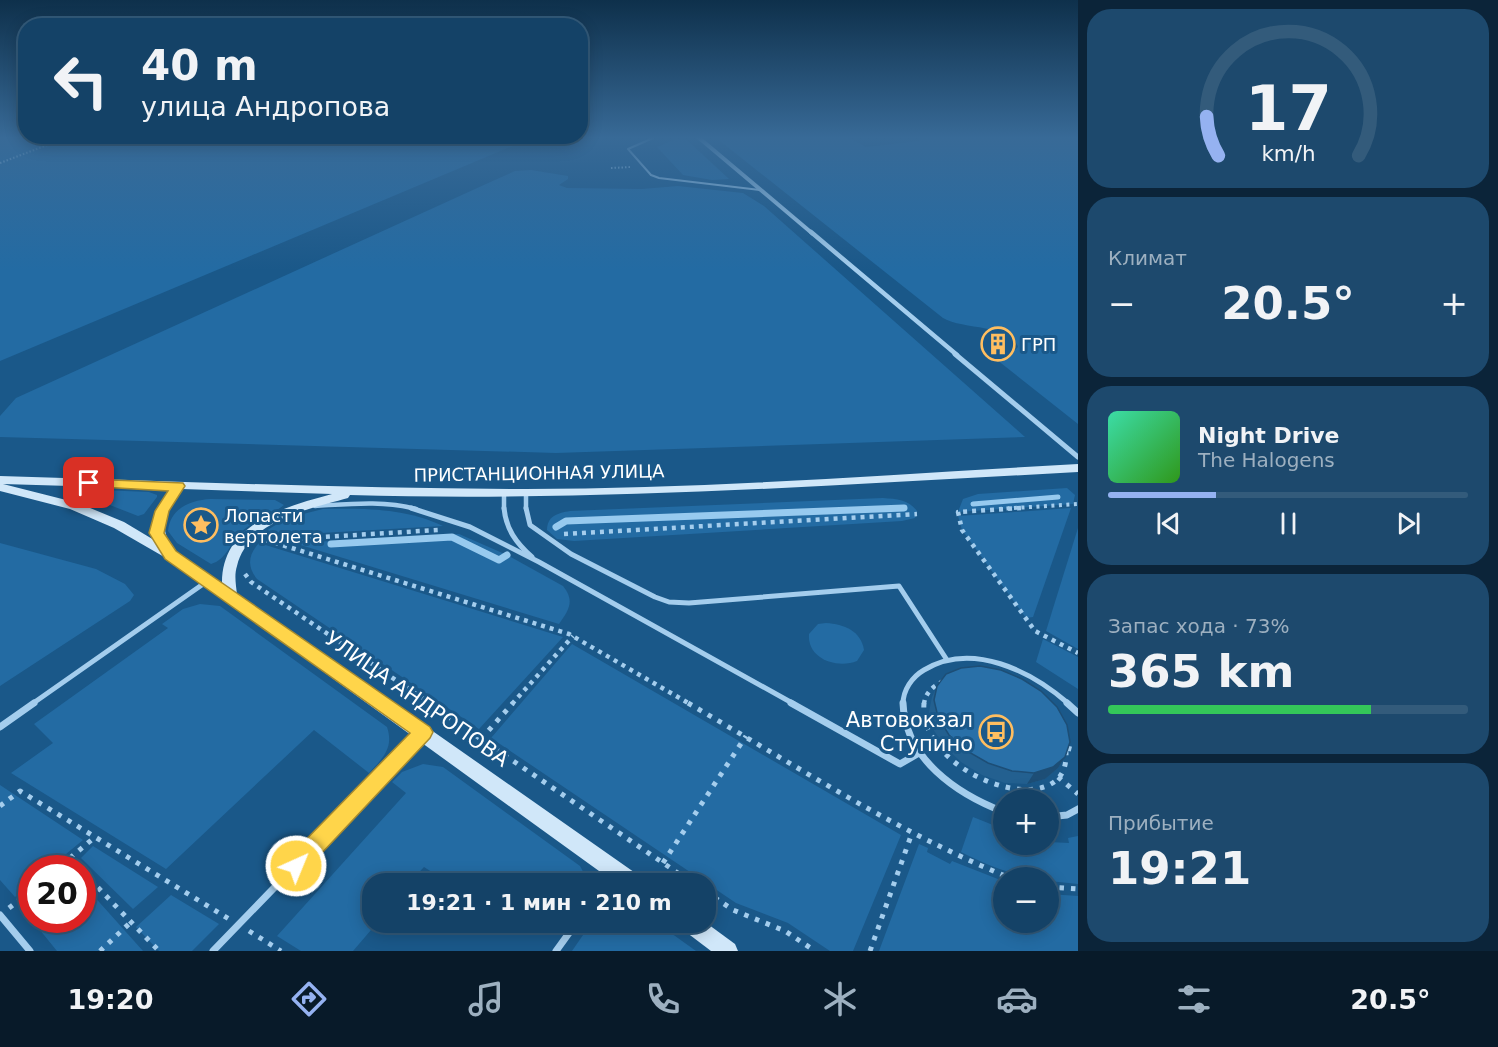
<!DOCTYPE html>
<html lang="ru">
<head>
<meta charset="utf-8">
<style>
  :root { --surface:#144267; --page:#1d496d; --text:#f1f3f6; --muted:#9db0c0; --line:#335b7b; --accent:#95b2f1 }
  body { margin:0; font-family:"DejaVu Sans",sans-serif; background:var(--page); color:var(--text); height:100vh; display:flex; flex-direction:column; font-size:22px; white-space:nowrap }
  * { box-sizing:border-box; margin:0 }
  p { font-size:20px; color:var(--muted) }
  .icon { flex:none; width:33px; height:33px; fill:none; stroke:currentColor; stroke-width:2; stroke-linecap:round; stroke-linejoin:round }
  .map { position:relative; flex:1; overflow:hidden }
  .panel { display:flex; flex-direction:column; gap:9px; padding:9px; background:#0b2439; width:420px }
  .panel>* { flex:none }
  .banner { position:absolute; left:18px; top:18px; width:570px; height:126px; border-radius:24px; box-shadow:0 3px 15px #0003,0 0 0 2px var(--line); background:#144267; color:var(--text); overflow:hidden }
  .tools { position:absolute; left:993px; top:789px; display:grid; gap:12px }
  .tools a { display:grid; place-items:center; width:66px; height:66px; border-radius:50%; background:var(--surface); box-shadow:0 3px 15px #0003,0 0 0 2px var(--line); font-size:30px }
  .speed { position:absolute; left:18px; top:855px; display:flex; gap:12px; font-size:30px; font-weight:700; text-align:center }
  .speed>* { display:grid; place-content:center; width:78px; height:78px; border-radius:50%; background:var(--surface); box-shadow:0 3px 15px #0003,0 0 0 2px var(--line); line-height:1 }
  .speed .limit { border:9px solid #d22; background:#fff; color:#111 }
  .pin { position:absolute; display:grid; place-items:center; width:51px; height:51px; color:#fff; margin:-26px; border-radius:12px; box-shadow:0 3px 9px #0006 }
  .me { position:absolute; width:66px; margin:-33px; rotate:44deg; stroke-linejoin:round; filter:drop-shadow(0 0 4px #0008) }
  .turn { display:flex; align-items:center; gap:21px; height:126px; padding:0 24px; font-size:27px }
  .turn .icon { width:78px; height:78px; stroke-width:2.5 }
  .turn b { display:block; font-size:42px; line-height:51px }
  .big { font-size:45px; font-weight:700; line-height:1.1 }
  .panel .widget { flex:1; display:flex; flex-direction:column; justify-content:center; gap:9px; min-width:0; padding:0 21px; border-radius:24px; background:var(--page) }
  .panel .dial { align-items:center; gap:0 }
  .dial svg { height:156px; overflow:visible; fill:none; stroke:var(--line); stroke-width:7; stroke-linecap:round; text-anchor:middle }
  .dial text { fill:var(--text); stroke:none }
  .song { display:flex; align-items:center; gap:18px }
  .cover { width:72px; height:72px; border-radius:9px; background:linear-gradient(135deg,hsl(160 70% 55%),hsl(110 70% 35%)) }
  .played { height:6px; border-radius:3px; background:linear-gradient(90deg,var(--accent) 30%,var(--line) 30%) }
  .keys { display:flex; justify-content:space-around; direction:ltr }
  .heat { display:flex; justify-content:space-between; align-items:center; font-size:33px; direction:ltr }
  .charge { height:9px; border-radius:4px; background:linear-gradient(90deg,#34c759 73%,var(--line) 0) }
  .trip { position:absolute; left:362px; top:873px; width:354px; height:60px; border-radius:24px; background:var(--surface); box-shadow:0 3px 15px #0003,0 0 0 2px var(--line); font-weight:700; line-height:60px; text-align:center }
  .tabs { display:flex; height:96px; justify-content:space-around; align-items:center; background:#081a29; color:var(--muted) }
  .tabs .icon { width:42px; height:42px }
  .tabs .selected { color:var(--accent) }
  .tabs b { font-size:27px; color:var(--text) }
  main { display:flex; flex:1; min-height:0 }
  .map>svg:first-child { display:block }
</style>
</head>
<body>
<main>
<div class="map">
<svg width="1078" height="951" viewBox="0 0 1078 951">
  <rect width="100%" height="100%" fill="#1a5889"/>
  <g fill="#236ba3">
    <polygon points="0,137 534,137 0,361"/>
    <path d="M715,137h133l18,10 53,-6 2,-4h157v287l-91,-72 28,-2 3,-3c-7,-23 -55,-17 -75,-29z"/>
    <polygon points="676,139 687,140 729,179 712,180 683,175 657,147"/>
    <polygon points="531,170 568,176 568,179 559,185 567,188 642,189 678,186 743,193 764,206 1025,437 556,453 0,437 0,416 16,398 486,184 515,171"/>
    <polygon points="1067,488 1075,495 1073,504 958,512 963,499 978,494"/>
    <polygon points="77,489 149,492 157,495 157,497 144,514 138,516 97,500 72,493"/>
    <path d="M883,498c14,1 26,2 34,13l-2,7 -13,3 -328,20 -17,-2 -10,-9c0,-14 11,-17 23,-19z"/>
    <path d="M211,499l64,1 9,5c-13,11 -31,15 -44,28 -10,11 -14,27 -29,31l-34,-21 -9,-12c2,-23 23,-31 43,-32z"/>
    <polygon points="1071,508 1033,617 1026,618 962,530 958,516"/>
    <path d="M323,509c40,-1 83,-1 120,17l-174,10 -8,-2 26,-16z"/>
    <polygon points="1078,528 1078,649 1046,631"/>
    <path d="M459,534l48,21 56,31c12,15 6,24 -4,38l-265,-81z"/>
    <polygon points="0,543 96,569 125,584 134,595 130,601 0,686"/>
    <path d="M259,543l304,94 -84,92 -222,-150c-10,-12 -9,-24 2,-36z"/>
    <path d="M200,604l20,2 167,121c7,21 -4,31 -18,46l-55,-43 -148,139 -155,-96 42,-30 -19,-19 134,-96 -6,-4 21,-15z"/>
    <path d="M826,623c18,1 35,8 38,27l-7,11c-20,8 -50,-2 -48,-27l9,-10z"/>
    <polygon points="1043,639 1078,657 1078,689 1036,662"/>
    <polygon points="572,644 901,835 853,951 830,951 788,923 736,903 491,738"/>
    <polygon points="423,764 443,767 580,866 586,877 583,883 449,883 424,867 409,883 372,884 372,922 377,923 353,951 301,951 277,936 406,793 392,782 402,772"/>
    <polygon points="0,785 83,840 49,868 32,868 31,883 15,897 0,880"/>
    <path d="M973,817l30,12 1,15h44l1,-2 20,1 -1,-5 10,-2v48l-29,-3 -1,-3c-31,0 -59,-12 -87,-26z"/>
    <polygon points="919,844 928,848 927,852 950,864 952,861 1003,881 1004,922 1048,922 1049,894 1078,896 1078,951 879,951"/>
    <polygon points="93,846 158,887 133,909 81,858"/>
    <polygon points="83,884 143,951 57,951 22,908 31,900 32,920 82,920"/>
    <polygon points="171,895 219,924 192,951 159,951 136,927"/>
    <polygon points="592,922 657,923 696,951 572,951"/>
  </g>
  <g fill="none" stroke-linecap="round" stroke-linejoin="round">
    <g stroke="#97caef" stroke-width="5">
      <polyline points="973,504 1058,497"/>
      <polyline points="870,509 904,508"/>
    </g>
    <g stroke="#97caef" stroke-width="7">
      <polyline points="556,527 566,521 904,508"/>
      <polyline points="331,544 452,537 499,560 507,555"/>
    </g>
    <g stroke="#a4cded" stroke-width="2" stroke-dasharray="1.5 2" stroke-linecap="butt">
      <polyline points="0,163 68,137"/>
      <polyline points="611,168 631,167"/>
    </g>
    <polyline stroke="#a4cded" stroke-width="4" stroke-dasharray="3 4.5" stroke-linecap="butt" points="999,509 1078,504"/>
    <g stroke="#a4cded" stroke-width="4.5" stroke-dasharray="4 5" stroke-linecap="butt">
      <polyline points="1021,508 958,512 962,530 1035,631 1078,653"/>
      <polyline points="564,534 917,514"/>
      <polyline points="266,540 569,634 690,704"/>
      <polyline points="272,540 438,530"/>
      <polyline points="245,574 251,582 431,704"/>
      <polyline points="512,704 573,636"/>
      <path d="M924,704c1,-10 8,-17 16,-21 34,-19 75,-1 102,21"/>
    </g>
    <g stroke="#a4cded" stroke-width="5" stroke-dasharray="4.5 7" stroke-linecap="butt">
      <polyline points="428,703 694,884"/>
      <path d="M688,703c105,61 209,129 322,175"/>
      <path d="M924,703c-6,74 143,123 142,52 0,-21 -11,-38 -26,-52"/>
      <polyline points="481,739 513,703"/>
      <polyline points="1067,748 1078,751"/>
      <polyline points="1058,777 1078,794"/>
      <polyline points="0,806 20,791 229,919"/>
      <polyline points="70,858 95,837"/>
      <polyline points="663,863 746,736"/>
      <polyline points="58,868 70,858 80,868"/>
      <polyline points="82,871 159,951"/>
      <polyline points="1048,887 1078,889"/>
      <polyline points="705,891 733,910 785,931 815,951"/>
      <polyline points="9,908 32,890"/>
      <polyline points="249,931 281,951"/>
      <polyline points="100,951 131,922"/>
      <polyline points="870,951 912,833"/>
    </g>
    <polyline stroke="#a4cded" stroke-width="2" points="653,138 628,149 651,175 659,178 760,190"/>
    <g stroke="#a4cded" stroke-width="4.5">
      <polyline points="504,493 504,509"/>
      <polyline points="526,493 526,509"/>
      <path d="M315,506c34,-2 68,-6 101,3"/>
    </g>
    <g stroke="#a4cded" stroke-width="5">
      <polyline points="411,508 470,527 539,562 794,704"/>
      <path d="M504,508c2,21 12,35 28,49"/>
      <polyline points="526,508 530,525 571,554 655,597 669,602 689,603 899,586 947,660"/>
      <polyline points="32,704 206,582"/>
      <path d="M903,704c0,-14 9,-27 21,-34 48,-29 107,1 145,34"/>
    </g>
    <g stroke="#a4cded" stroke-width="7">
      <polyline points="791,703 900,764 919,753"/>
      <path d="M903,703c2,56 54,91 101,109"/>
      <polyline points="1067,703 1078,713"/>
      <polyline points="0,727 34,703"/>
      <polyline points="1048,817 1067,815 1078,809"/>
      <polyline points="606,884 612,875"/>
      <polyline points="0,915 30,951"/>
      <polyline points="213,951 420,737"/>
      <polyline points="556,951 577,922"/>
    </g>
    <polyline stroke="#a4cded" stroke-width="4" points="698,137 813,234"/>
    <polyline stroke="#a4cded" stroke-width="4.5" points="811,232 957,355"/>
    <polyline stroke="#a4cded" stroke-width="5" points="955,354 1078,457"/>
    <g fill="#d0e7f9" fill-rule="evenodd">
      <path d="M1078,464v8c-243,13 -485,30 -728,23l-2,3c-38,11 -100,22 -111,68 -3,9 -1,19 0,28l404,283 2,7h-26l-451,-326 -52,-30 -44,-19 -70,-18v-15c175,5 350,13 526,13 184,0 368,-15 552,-25zM3,484l167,5c-11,16 -23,31 -16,51l-30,-18 -46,-19zM182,489l150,5c-47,13 -111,29 -110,90 -21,-15 -65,-34 -56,-66 3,-10 10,-20 16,-29z"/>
      <polygon points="679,922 705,922 735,944 738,951 711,951 682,929"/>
    </g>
  </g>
  <polygon fill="#236090" points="937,686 1065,757 1058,768 1045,779 1027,784 1005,783 982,775 961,762 944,746 933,729 929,712 932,697"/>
  <polygon fill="#1d4e76" points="1065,757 1058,768 1045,779 1027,784 1034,773"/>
  <polygon fill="#2970a8" stroke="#1d4e76" stroke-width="1.5" points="980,666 1001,670 1022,679 1041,691 1057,707 1067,725 1070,742 1065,757 1053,767 1034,773 1012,771 988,763 967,751 949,735 938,717 934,700 937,686 946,674 961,668"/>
  <linearGradient id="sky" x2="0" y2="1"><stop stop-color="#0e304b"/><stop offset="0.51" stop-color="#386a97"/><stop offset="1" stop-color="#386a97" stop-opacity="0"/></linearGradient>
  <rect width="1078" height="270" fill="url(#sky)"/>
  <polygon fill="#ffd54a" stroke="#a68a30" stroke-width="1.5" points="89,479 183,483 185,486 169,511 164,533 176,551 430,727 433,732 430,738 303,873 296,876 288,873 285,866 288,858 410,733 165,559 149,533 155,511 168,491 84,486 82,483 84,480"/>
  <defs>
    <symbol id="building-ring" viewBox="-11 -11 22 22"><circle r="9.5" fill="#1a5889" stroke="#ffbe60" stroke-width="1.5"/><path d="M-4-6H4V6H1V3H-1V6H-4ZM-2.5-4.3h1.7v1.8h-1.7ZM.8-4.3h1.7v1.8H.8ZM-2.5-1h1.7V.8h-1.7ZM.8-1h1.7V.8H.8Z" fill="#ffbe60"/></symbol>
    <symbol id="sight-ring" viewBox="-11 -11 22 22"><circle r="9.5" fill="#1a5889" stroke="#ffbe60" stroke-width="1.5"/><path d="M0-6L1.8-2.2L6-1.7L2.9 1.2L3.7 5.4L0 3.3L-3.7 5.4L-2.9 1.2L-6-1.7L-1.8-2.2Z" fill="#ffbe60"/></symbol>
    <symbol id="bus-ring" viewBox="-11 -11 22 22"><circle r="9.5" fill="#1a5889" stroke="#ffbe60" stroke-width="1.5"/><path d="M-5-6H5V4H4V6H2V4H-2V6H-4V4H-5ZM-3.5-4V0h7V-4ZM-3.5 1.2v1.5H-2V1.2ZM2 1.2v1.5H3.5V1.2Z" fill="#ffbe60"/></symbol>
  </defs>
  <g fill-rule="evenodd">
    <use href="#building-ring" x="979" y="325" width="38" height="38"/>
    <use href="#sight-ring" x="182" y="506" width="38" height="38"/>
    <use href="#bus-ring" x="977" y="713" width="38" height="38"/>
  </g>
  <g text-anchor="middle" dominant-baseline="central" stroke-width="6" stroke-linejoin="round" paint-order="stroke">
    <g font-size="18" fill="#fff" stroke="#1a5889" text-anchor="start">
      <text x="1021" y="344">ГРП</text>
      <text x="224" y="515">Лопасти<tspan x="224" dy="21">вертолета</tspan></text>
    </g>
    <g font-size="18" fill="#fff" stroke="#1a5889">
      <text transform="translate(539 473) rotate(-1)">ПРИСТАНЦИОННАЯ УЛИЦА</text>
    </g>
    <g font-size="21" fill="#fff" stroke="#1a5889">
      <text transform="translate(417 699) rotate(35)">УЛИЦА АНДРОПОВА</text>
    </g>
    <g font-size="21" fill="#fff" stroke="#1a5889" text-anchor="end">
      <text x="973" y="720">Автовокзал<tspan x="973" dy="24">Ступино</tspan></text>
    </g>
  </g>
</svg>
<div class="tools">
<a>+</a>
<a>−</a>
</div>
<div class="speed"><div class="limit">20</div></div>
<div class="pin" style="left:89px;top:483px;background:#d93025"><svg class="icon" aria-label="arrive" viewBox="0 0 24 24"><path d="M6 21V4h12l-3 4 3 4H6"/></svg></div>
<svg class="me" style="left:296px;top:866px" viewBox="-20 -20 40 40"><circle r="17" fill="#ffd54a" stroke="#fff" stroke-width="3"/><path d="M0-11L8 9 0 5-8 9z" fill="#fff"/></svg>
<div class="trip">19:21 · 1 мин · 210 m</div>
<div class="banner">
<div class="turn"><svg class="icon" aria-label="left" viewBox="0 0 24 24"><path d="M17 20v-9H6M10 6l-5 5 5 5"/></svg><div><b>40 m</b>улица Андропова</div></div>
</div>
</div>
<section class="panel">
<div class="widget dial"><svg viewBox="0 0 100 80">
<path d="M14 69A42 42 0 1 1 86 69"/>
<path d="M14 69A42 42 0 0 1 8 49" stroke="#95b2f1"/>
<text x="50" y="56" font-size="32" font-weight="700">17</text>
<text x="50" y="72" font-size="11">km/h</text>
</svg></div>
<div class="widget"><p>Климат</p>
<div class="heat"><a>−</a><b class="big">20.5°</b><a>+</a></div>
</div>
<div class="widget">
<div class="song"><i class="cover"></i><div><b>Night Drive</b><p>The Halogens</p></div></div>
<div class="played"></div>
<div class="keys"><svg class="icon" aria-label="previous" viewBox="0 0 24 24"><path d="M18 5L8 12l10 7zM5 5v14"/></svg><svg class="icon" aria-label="pause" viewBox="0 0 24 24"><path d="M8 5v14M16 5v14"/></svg><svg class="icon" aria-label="next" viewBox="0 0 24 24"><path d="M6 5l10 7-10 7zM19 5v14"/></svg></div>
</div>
<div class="widget"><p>Запас хода · 73%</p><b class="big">365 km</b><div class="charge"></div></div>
<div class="widget"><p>Прибытие</p><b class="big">19:21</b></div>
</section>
</main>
<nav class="tabs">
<b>19:20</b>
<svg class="icon selected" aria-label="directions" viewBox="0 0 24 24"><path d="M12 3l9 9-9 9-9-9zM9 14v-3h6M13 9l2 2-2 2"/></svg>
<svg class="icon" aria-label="music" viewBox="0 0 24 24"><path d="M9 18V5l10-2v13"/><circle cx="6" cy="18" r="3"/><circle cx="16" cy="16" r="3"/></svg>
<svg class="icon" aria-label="phone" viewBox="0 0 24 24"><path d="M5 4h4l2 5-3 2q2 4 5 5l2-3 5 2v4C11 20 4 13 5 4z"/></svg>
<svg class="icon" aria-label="climate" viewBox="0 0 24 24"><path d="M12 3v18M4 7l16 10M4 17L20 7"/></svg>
<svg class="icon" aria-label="car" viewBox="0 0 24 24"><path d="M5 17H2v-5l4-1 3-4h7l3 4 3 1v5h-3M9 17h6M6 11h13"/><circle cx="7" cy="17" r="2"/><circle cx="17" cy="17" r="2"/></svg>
<svg class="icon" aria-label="filters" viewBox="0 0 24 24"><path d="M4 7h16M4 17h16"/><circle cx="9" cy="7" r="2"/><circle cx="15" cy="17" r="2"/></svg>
<b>20.5°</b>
</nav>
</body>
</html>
